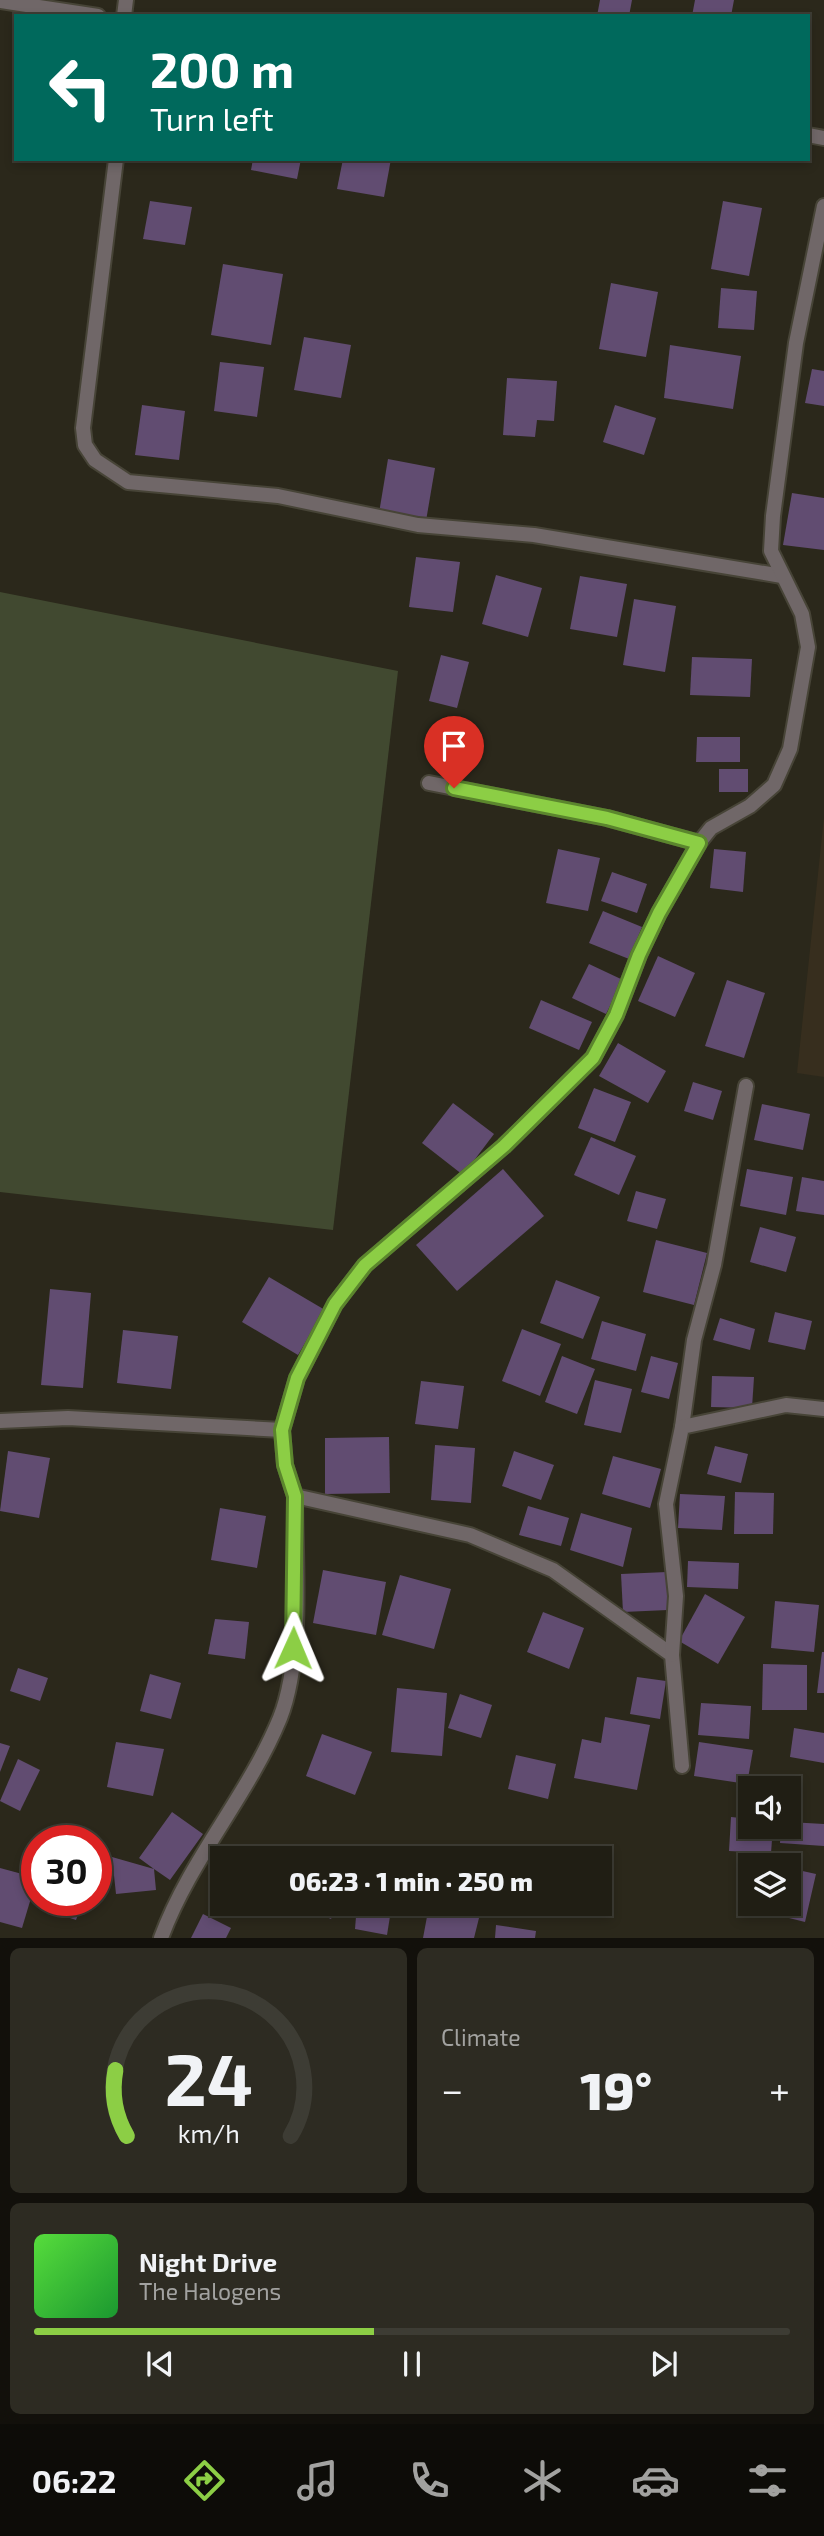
<!DOCTYPE html>
<html lang="en">
<head>
<meta charset="utf-8">
<style>
  :root { --surface:#201e14; --page:#2d2b22; --text:#f1f3f6; --muted:#a2a2a0; --line:#3d3c34; --accent:#8cce45 }
  body { margin:0; font-family:"Exo 2",sans-serif; background:var(--page); color:var(--text); height:100vh; display:flex; flex-direction:column; font-size:26px; white-space:nowrap }
  * { box-sizing:border-box; margin:0 }
  p { font-size:23px; color:var(--muted) }
  .icon { flex:none; width:38px; height:38px; fill:none; stroke:currentColor; stroke-width:2; stroke-linecap:round; stroke-linejoin:round }
  .map { position:relative; height:1938px; overflow:hidden }
  .panel { display:flex; flex-direction:column; gap:10px; padding:10px; background:#12100b; flex:1 }
  .panel>* { flex:none }
  .guide { position:absolute; left:14px; top:14px; width:796px; height:147px; border-radius:0px; box-shadow:0 4px 10px #0003,0 0 0 2px var(--line); background:#00695c; color:#fff; overflow:hidden }
  .controls { position:absolute; left:738px; top:1776px; display:grid; gap:14px }
  .controls a { display:grid; place-items:center; width:63px; height:63px; border-radius:0px; background:var(--surface); box-shadow:0 4px 10px #0003,0 0 0 2px var(--line); font-size:35px }
  .speed { position:absolute; left:21px; top:1825px; display:flex; gap:14px; font-size:35px; font-weight:700; text-align:center }
  .speed>* { display:grid; place-content:center; width:91px; height:91px; border-radius:50%; background:var(--surface); box-shadow:0 4px 10px #0003,0 0 0 2px var(--line); line-height:1 }
  .speed .limit { border:10px solid #d22; background:#fff; color:#111 }
  .pin { position:absolute; display:grid; place-items:center; width:60px; height:60px; color:#fff; margin:-72px -30px; border-radius:50% 50% 50% 0; rotate:-45deg; box-shadow:0 0 7px #0007 }
  .pin .icon { rotate:45deg }
  .me { position:absolute; width:77px; margin:-38px; rotate:1deg; stroke-linejoin:round; filter:drop-shadow(0 0 5px #0008) }
  .turn { display:flex; align-items:center; gap:24px; height:147px; padding:0 21px; font-size:32px }
  .turn .icon { width:91px; height:91px; stroke-width:2.5 }
  .turn b { display:block; font-size:49px; line-height:60px }
  .big { font-size:52px; font-weight:800; line-height:1.1 }
  .panel .tile { flex:1; display:flex; flex-direction:column; justify-content:center; gap:10px; min-width:0; padding:0 24px; border-radius:10px; background:var(--page) }
  .panel .dial { align-items:center; gap:0 }
  .dial svg { height:182px; overflow:visible; fill:none; stroke:var(--line); stroke-width:7; stroke-linecap:round; text-anchor:middle }
  .dial text { fill:var(--text); stroke:none }
  .song { display:flex; align-items:center; gap:21px }
  .cover { width:84px; height:84px; border-radius:10px; background:linear-gradient(135deg,hsl(110 70% 55%),hsl(130 70% 35%)) }
  .played { height:7px; border-radius:4px; background:linear-gradient(90deg,var(--accent) 45%,var(--line) 45%) }
  .keys { display:flex; justify-content:space-around; direction:ltr }
  .heat { display:flex; justify-content:space-between; align-items:center; font-size:38px; direction:ltr }
  .panel .tiles { flex:1; display:grid; gap:10px; grid-template-columns:1fr 1fr }
  .tile:last-child { grid-column:span 2 }
  .trip { position:absolute; left:210px; top:1846px; width:402px; height:70px; border-radius:0px; background:var(--surface); box-shadow:0 4px 10px #0003,0 0 0 2px var(--line); font-weight:800; line-height:70px; text-align:center }
  .tab-bar { display:flex; height:112px; justify-content:space-around; align-items:center; background:#0d0c08; color:var(--muted) }
  .tab-bar .icon { width:49px; height:49px }
  .tab-bar .on { color:var(--accent) }
  .tab-bar b { font-size:32px; color:var(--text) }
  .map>svg:first-child { display:block }
</style>
</head>
<body>
<div class="map">
<svg width="824" height="1938" viewBox="0 0 824 1938">
  <rect width="100%" height="100%" fill="#2b281b"/>
  <polygon fill="#372e1e" points="824,817 824,1077 797,1073"/>
  <polygon fill="#414930" points="0,592 398,671 333,1230 0,1192"/>
  <g fill="#614c71">
    <polygon points="600,0 632,0 629,16 597,16"/>
    <polygon points="695,0 734,0 731,16 692,16"/>
    <polygon points="253,159 301,159 297,179 251,170"/>
    <polygon points="343,159 391,159 384,197 337,189"/>
    <polygon points="150,201 192,207 185,245 143,239"/>
    <polygon points="723,201 762,208 749,276 711,269"/>
    <polygon points="223,264 283,274 271,345 211,335"/>
    <polygon points="611,283 658,292 646,357 599,349"/>
    <polygon points="721,288 757,291 754,330 718,328"/>
    <polygon points="304,337 351,345 341,398 294,390"/>
    <polygon points="670,345 741,356 733,409 664,398"/>
    <polygon points="220,362 264,367 257,417 214,411"/>
    <polygon points="812,369 824,371 824,406 805,403"/>
    <polygon points="507,378 557,381 554,421 537,420 535,437 503,435"/>
    <polygon points="142,405 185,411 179,460 135,455"/>
    <polygon points="615,405 656,418 644,455 603,442"/>
    <polygon points="388,459 435,468 426,521 379,513"/>
    <polygon points="792,493 824,498 824,550 783,545"/>
    <polygon points="416,557 460,562 453,612 409,607"/>
    <polygon points="496,575 542,588 528,637 482,624"/>
    <polygon points="580,576 627,584 617,637 570,629"/>
    <polygon points="634,599 676,606 665,672 623,665"/>
    <polygon points="441,655 469,662 457,708 429,701"/>
    <polygon points="692,657 752,659 750,697 690,695"/>
    <polygon points="697,737 740,737 740,762 696,762"/>
    <rect x="719" y="769" width="29" height="23"/>
    <polygon points="558,849 600,858 588,911 546,903"/>
    <polygon points="714,849 746,852 743,892 710,888"/>
    <polygon points="612,872 647,884 637,913 601,901"/>
    <polygon points="603,911 642,927 629,959 589,943"/>
    <polygon points="658,956 695,973 675,1017 638,1001"/>
    <polygon points="589,964 623,980 606,1014 572,998"/>
    <polygon points="727,980 765,993 744,1058 705,1046"/>
    <polygon points="541,1000 592,1022 579,1050 529,1028"/>
    <polygon points="618,1043 666,1071 648,1103 599,1076"/>
    <polygon points="693,1082 722,1091 713,1120 684,1111"/>
    <polygon points="594,1088 631,1102 615,1142 578,1128"/>
    <polygon points="453,1103 494,1134 463,1175 422,1143"/>
    <polygon points="762,1104 810,1114 803,1150 754,1140"/>
    <polygon points="591,1137 636,1156 619,1195 574,1175"/>
    <polygon points="503,1169 544,1216 457,1291 416,1245"/>
    <polygon points="747,1169 793,1177 786,1215 740,1206"/>
    <polygon points="802,1177 824,1181 824,1215 796,1211"/>
    <polygon points="636,1191 666,1199 657,1229 627,1221"/>
    <polygon points="760,1227 796,1237 786,1272 750,1262"/>
    <polygon points="656,1240 707,1253 694,1305 643,1292"/>
    <polygon points="269,1277 325,1310 298,1355 242,1322"/>
    <polygon points="556,1280 600,1297 583,1339 540,1323"/>
    <polygon points="50,1289 91,1293 83,1388 41,1385"/>
    <polygon points="775,1312 812,1321 805,1350 768,1342"/>
    <polygon points="720,1318 755,1329 750,1350 713,1340"/>
    <polygon points="602,1321 646,1334 636,1371 591,1359"/>
    <polygon points="522,1329 561,1344 540,1396 502,1381"/>
    <polygon points="123,1330 178,1336 171,1389 117,1383"/>
    <polygon points="562,1356 595,1369 577,1414 545,1402"/>
    <polygon points="651,1356 678,1363 669,1399 641,1392"/>
    <polygon points="712,1376 754,1377 752,1408 711,1407"/>
    <polygon points="595,1380 632,1389 621,1433 584,1425"/>
    <polygon points="421,1381 464,1386 458,1429 415,1424"/>
    <polygon points="389,1437 390,1493 325,1494 325,1438"/>
    <polygon points="435,1445 475,1448 471,1503 431,1500"/>
    <polygon points="715,1446 748,1454 741,1483 707,1474"/>
    <polygon points="8,1451 50,1458 39,1518 0,1511"/>
    <polygon points="514,1451 554,1465 541,1500 502,1486"/>
    <polygon points="613,1456 661,1469 650,1508 602,1494"/>
    <polygon points="735,1492 774,1493 773,1534 734,1534"/>
    <polygon points="680,1494 725,1496 722,1530 678,1528"/>
    <polygon points="528,1506 569,1518 561,1546 519,1535"/>
    <polygon points="220,1508 266,1516 257,1568 211,1560"/>
    <polygon points="581,1513 632,1528 623,1567 570,1550"/>
    <polygon points="688,1561 739,1563 738,1589 687,1587"/>
    <polygon points="323,1570 386,1582 376,1635 313,1623"/>
    <polygon points="667,1572 668,1610 623,1612 621,1574"/>
    <polygon points="400,1575 451,1589 434,1649 382,1635"/>
    <polygon points="705,1594 745,1617 718,1664 679,1641"/>
    <polygon points="775,1601 819,1605 814,1652 771,1648"/>
    <polygon points="543,1612 584,1628 569,1669 527,1652"/>
    <polygon points="215,1619 249,1622 245,1659 208,1654"/>
    <polygon points="822,1652 824,1652 824,1693 817,1693"/>
    <polygon points="763,1664 807,1665 807,1710 762,1710"/>
    <polygon points="18,1668 48,1678 40,1701 10,1691"/>
    <polygon points="150,1674 181,1683 171,1719 140,1711"/>
    <polygon points="637,1677 666,1681 660,1719 630,1714"/>
    <polygon points="397,1688 447,1693 442,1756 391,1752"/>
    <polygon points="460,1694 492,1705 481,1738 448,1728"/>
    <polygon points="701,1703 751,1706 749,1739 698,1735"/>
    <polygon points="605,1717 650,1725 637,1790 574,1778 582,1739 601,1743"/>
    <polygon points="794,1728 824,1733 824,1763 790,1757"/>
    <polygon points="322,1734 372,1752 355,1795 306,1776"/>
    <polygon points="116,1742 164,1749 153,1796 107,1787"/>
    <polygon points="699,1742 753,1750 747,1784 694,1776"/>
    <polygon points="0,1743 10,1746 0,1772"/>
    <polygon points="516,1755 556,1764 548,1799 508,1789"/>
    <polygon points="18,1759 40,1770 20,1811 0,1801"/>
    <polygon points="172,1812 203,1834 170,1880 154,1869 156,1890 116,1894 112,1857 154,1869 139,1858"/>
    <polygon points="731,1817 751,1819 751,1827 773,1827 771,1853 729,1851"/>
    <polygon points="789,1822 824,1824 824,1846 780,1843 781,1827 789,1827"/>
    <polygon points="310,1845 342,1858 304,1858"/>
    <polygon points="0,1868 37,1878 22,1928 0,1922"/>
    <polygon points="789,1868 816,1874 805,1922 773,1914 776,1904 789,1904"/>
    <polygon points="48,1900 83,1900 76,1920 46,1910"/>
    <polygon points="296,1904 338,1904 331,1919"/>
    <polygon points="357,1904 392,1904 387,1935 355,1929"/>
    <polygon points="429,1906 479,1918 474,1938 423,1938"/>
    <polygon points="203,1914 231,1928 226,1938 191,1938"/>
    <polygon points="496,1925 536,1931 535,1938 495,1938"/>
  </g>
  <g fill="none" stroke-linecap="round" stroke-linejoin="round">
    <defs>
      <g id="street">
        <polyline points="0,1 98,16"/>
        <polyline points="124,16 126,0"/>
        <polyline points="808,135 824,138"/>
        <polyline points="116,159 83,428 85,445 95,460 128,482 278,496 418,525 534,535 782,576"/>
        <polyline points="429,783 607,818 699,843"/>
        <polyline points="0,1421 68,1418 282,1430 285,1465 295,1496 470,1535 553,1570 672,1655 682,1766"/>
        <polyline points="682,1427 694,1340 714,1265 746,1086"/>
        <polyline points="282,1430 297,1378 335,1304 365,1265 504,1146 593,1058 616,1015 639,955 659,913 699,843 711,828 750,806 774,785 790,749 808,647 802,614 771,551 773,516 796,343 824,206"/>
        <polyline points="672,1655 676,1596 666,1504 682,1427 786,1405 824,1409"/>
        <path d="M161,1938c29,-79 87,-142 119,-220 24,-61 15,-156 15,-222"/>
      </g>
    </defs>
    <use href="#street" stroke="#474437" stroke-width="18"/>
    <use href="#street" stroke="#706768" stroke-width="14"/>
  </g>
  <g fill="none" stroke-linecap="round" stroke-linejoin="round">
    <defs>
      <polyline id="route" points="293,1648 295,1496 285,1465 282,1430 297,1378 335,1304 365,1265 504,1146 593,1058 616,1015 639,955 659,913 699,843 607,818 454,788"/>
    </defs>
    <use href="#route" stroke="#5b862d" stroke-width="18"/>
    <use href="#route" stroke="#8cce45" stroke-width="12"/>
  </g>
</svg>
<div class="controls">
<a><svg class="icon" aria-label="sound" viewBox="0 0 24 24"><path d="M4 9h4l5-4v14l-5-4H4zM17 9q2 3 0 6"/></svg></a>
<a><svg class="icon" aria-label="layers" viewBox="0 0 24 24"><path d="M12 4l9 5-9 5-9-5zM3 14l9 5 9-5"/></svg></a>
</div>
<div class="speed"><div class="limit">30</div></div>
<div class="pin" style="left:454px;top:788px;background:#d93025"><svg class="icon" aria-label="arrive" viewBox="0 0 24 24"><path d="M6 21V4h12l-3 4 3 4H6"/></svg></div>
<svg class="me" style="left:293px;top:1648px" viewBox="-20 -20 40 40"><path d="M0-17L14 15 0 8-14 15z" fill="#8cce45" stroke="#fff" stroke-width="4"/></svg>
<div class="trip">06:23 · 1 min · 250 m</div>
<div class="guide">
<div class="turn"><svg class="icon" aria-label="left" viewBox="0 0 24 24"><path d="M17 20v-9H6M10 6l-5 5 5 5"/></svg><div><b>200 m</b>Turn left</div></div>
</div>
</div>
<section class="panel">
<div class="tiles">
<div class="tile dial"><svg viewBox="0 0 100 80">
<path d="M14 69A42 42 0 1 1 86 69"/>
<path d="M14 69A42 42 0 0 1 9 40" stroke="#8cce45"/>
<text x="50" y="56" font-size="32" font-weight="700">24</text>
<text x="50" y="72" font-size="11">km/h</text>
</svg></div>
<div class="tile"><p>Climate</p>
<div class="heat"><a>−</a><b class="big">19°</b><a>+</a></div>
</div>
<div class="tile">
<div class="song"><i class="cover"></i><div><b>Night Drive</b><p>The Halogens</p></div></div>
<div class="played"></div>
<div class="keys"><svg class="icon" aria-label="previous" viewBox="0 0 24 24"><path d="M18 5L8 12l10 7zM5 5v14"/></svg><svg class="icon" aria-label="pause" viewBox="0 0 24 24"><path d="M8 5v14M16 5v14"/></svg><svg class="icon" aria-label="next" viewBox="0 0 24 24"><path d="M6 5l10 7-10 7zM19 5v14"/></svg></div>
</div>
</div>
</section>
<nav class="tab-bar">
<b>06:22</b>
<svg class="icon on" aria-label="directions" viewBox="0 0 24 24"><path d="M12 3l9 9-9 9-9-9zM9 14v-3h6M13 9l2 2-2 2"/></svg>
<svg class="icon" aria-label="music" viewBox="0 0 24 24"><path d="M9 18V5l10-2v13"/><circle cx="6" cy="18" r="3"/><circle cx="16" cy="16" r="3"/></svg>
<svg class="icon" aria-label="phone" viewBox="0 0 24 24"><path d="M5 4h4l2 5-3 2q2 4 5 5l2-3 5 2v4C11 20 4 13 5 4z"/></svg>
<svg class="icon" aria-label="climate" viewBox="0 0 24 24"><path d="M12 3v18M4 7l16 10M4 17L20 7"/></svg>
<svg class="icon" aria-label="car" viewBox="0 0 24 24"><path d="M5 17H2v-5l4-1 3-4h7l3 4 3 1v5h-3M9 17h6M6 11h13"/><circle cx="7" cy="17" r="2"/><circle cx="17" cy="17" r="2"/></svg>
<svg class="icon" aria-label="filters" viewBox="0 0 24 24"><path d="M4 7h16M4 17h16"/><circle cx="9" cy="7" r="2"/><circle cx="15" cy="17" r="2"/></svg>
</nav>
</body>
</html>
